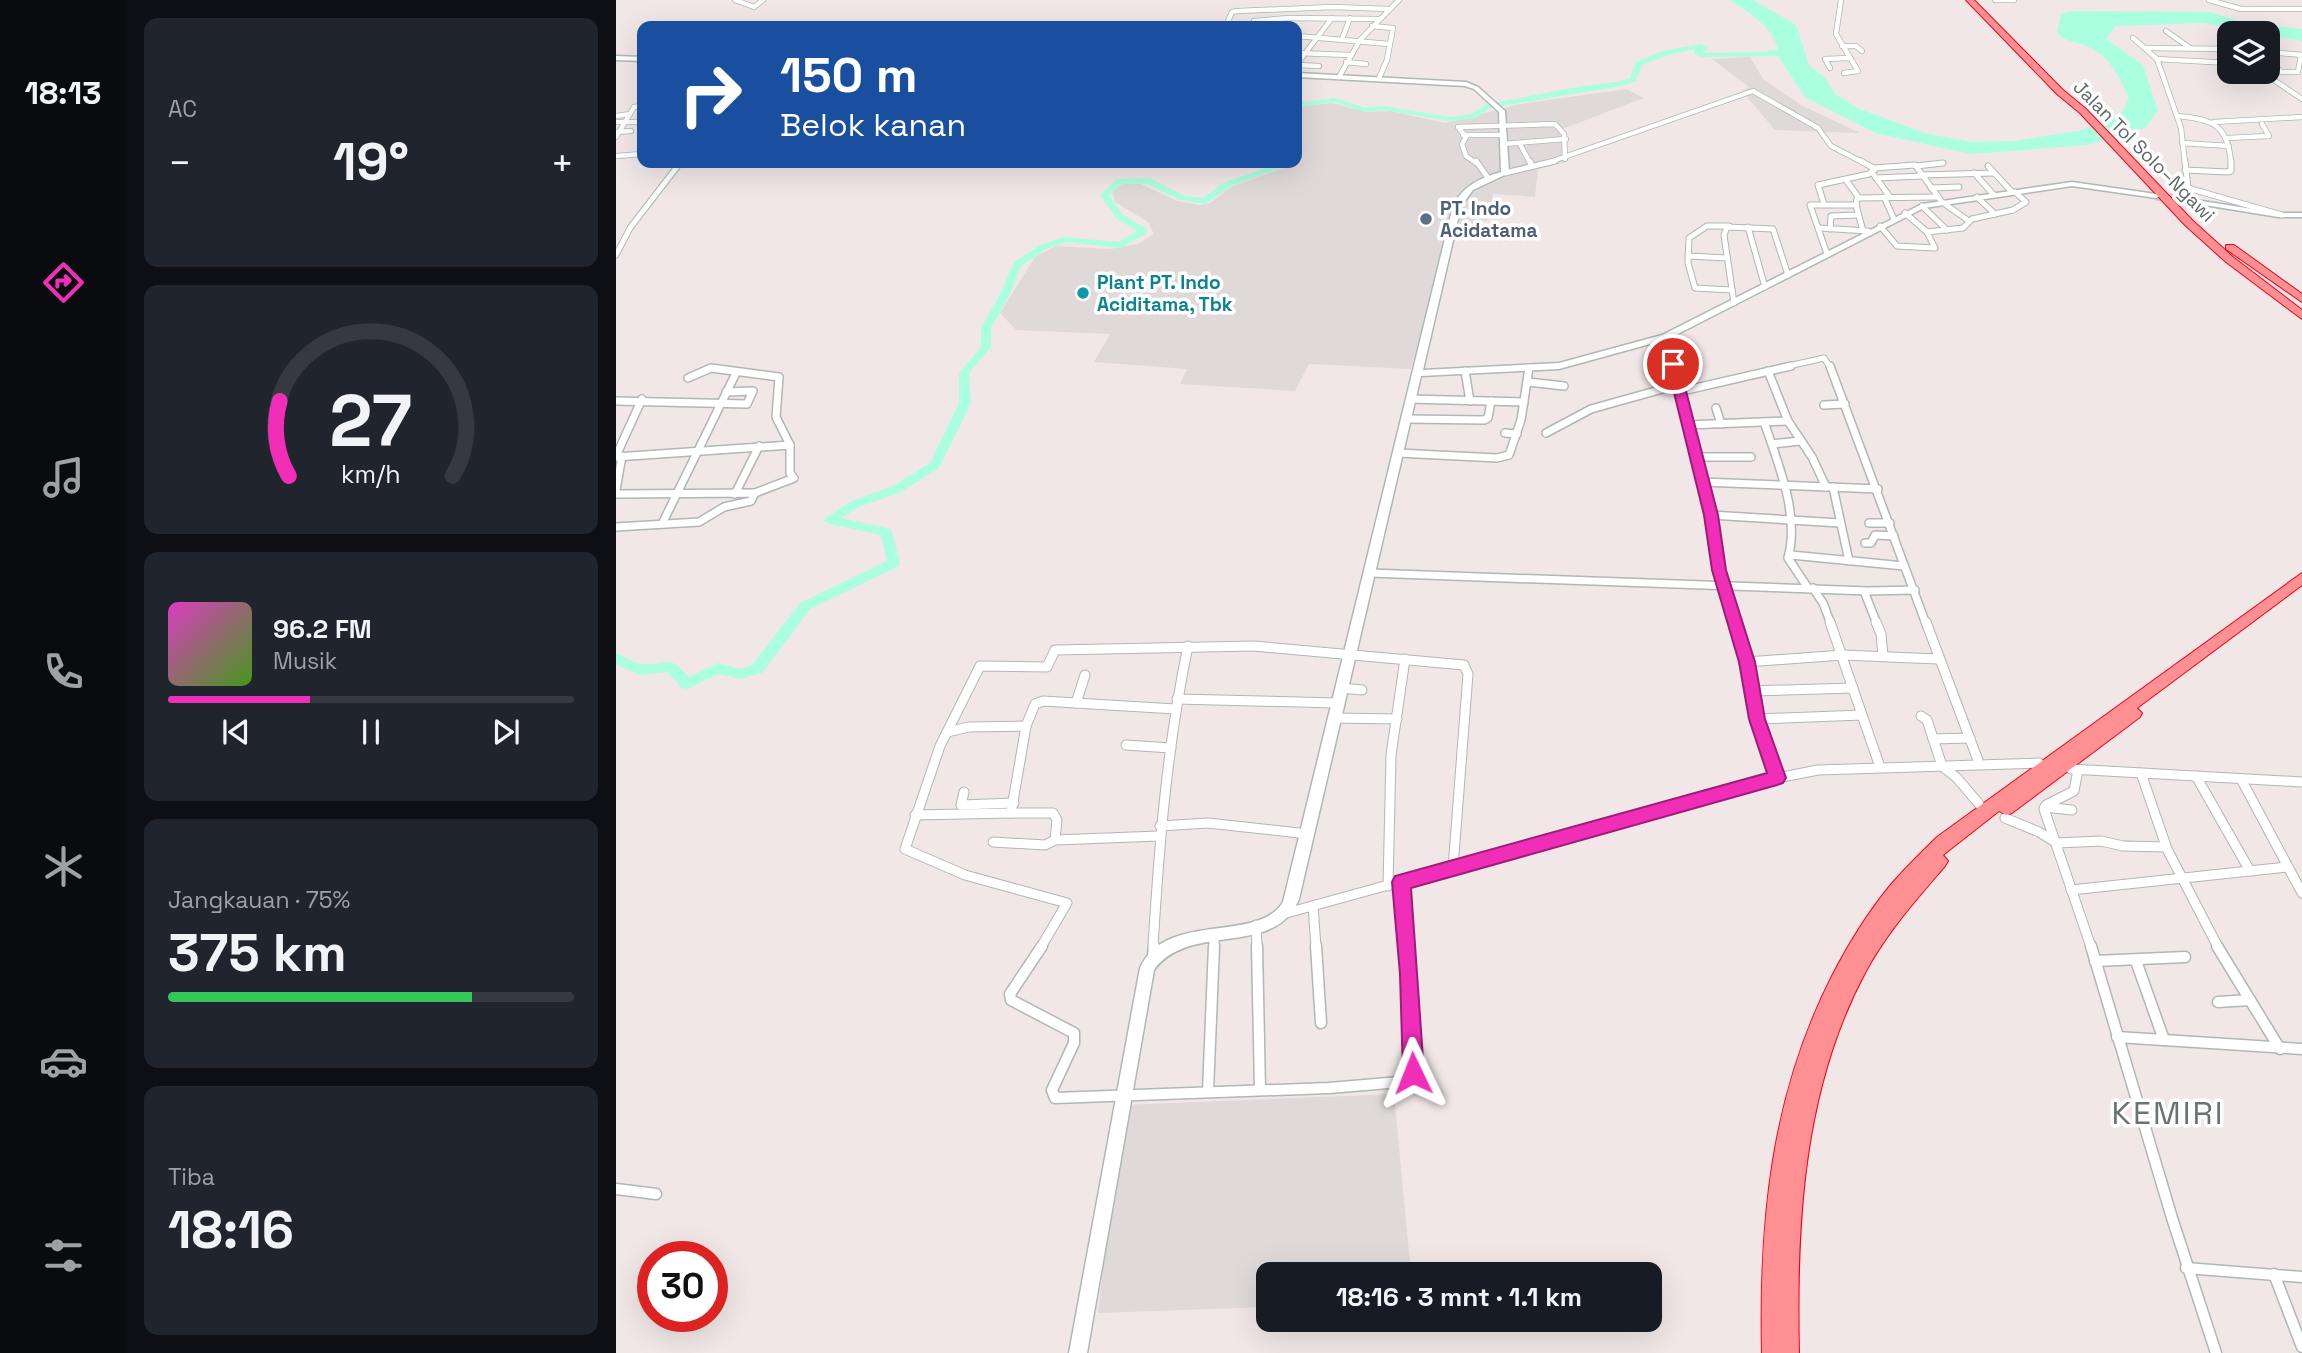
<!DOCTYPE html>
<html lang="id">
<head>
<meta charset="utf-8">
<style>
  :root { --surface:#171b24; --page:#20242c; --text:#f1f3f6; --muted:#9ea1a6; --line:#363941; --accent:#f02eb8 }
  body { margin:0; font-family:"Space Grotesk",sans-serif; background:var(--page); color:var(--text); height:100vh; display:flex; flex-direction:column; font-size:26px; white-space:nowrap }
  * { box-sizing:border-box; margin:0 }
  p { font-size:23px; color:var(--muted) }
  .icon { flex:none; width:38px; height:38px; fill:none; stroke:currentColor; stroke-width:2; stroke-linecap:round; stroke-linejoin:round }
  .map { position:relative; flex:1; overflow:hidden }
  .panel { display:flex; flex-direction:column; gap:18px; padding:18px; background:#0d0f14; width:490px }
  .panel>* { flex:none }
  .banner { position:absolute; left:21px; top:21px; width:665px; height:147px; border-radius:14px; box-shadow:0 7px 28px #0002; background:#1a4fa0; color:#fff; overflow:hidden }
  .buttons { position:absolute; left:1601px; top:21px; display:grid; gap:14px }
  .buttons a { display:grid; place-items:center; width:63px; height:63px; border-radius:14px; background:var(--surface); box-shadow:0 7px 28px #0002; font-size:35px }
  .speed { position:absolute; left:21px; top:1241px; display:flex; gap:14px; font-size:35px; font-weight:700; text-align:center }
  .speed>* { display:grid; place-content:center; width:91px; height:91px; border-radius:50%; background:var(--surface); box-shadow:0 7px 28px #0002; line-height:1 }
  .speed .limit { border:10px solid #d22; background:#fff; color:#111 }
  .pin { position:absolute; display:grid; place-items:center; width:60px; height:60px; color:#fff; margin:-30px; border:4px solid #fff; border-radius:50%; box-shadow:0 2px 7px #0007 }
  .me { position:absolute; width:77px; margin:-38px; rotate:358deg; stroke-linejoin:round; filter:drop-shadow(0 0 5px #0008) }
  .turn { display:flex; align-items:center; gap:24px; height:147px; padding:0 28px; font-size:32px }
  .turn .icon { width:91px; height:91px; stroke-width:2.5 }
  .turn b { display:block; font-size:49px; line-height:60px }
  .big { font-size:52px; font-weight:700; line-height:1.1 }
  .panel .card { flex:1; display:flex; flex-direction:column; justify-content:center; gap:10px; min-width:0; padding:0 24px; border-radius:14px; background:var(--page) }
  .panel .dial { align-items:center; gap:0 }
  .dial svg { height:182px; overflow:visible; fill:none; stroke:var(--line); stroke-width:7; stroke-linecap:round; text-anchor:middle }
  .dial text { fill:var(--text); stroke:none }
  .song { display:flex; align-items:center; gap:21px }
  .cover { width:84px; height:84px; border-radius:10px; background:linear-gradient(135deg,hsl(310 70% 55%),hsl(100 70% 35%)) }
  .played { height:7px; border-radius:4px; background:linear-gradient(90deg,var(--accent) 35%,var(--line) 35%) }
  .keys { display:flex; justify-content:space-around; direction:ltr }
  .heat { display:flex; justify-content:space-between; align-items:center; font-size:38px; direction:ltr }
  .charge { height:10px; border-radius:5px; background:linear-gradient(90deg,#34c759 75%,var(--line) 0) }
  .trip { position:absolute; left:640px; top:1262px; width:406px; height:70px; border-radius:14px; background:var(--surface); box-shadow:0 7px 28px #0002; font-weight:700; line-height:70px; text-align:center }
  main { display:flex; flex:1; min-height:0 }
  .dock { display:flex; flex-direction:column; width:126px; justify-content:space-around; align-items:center; background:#090b0e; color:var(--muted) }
  .dock .icon { width:49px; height:49px }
  .dock .active { color:var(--accent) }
  .dock b { font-size:32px; color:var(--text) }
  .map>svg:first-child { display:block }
</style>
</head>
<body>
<main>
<nav class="dock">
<b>18:13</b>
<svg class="icon active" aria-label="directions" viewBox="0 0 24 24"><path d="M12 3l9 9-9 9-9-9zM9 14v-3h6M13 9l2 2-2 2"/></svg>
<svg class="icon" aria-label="music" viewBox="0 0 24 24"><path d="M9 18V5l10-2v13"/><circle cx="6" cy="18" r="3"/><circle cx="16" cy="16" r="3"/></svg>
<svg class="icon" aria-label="phone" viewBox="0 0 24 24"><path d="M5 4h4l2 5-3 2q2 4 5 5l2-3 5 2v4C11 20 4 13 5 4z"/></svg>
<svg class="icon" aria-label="climate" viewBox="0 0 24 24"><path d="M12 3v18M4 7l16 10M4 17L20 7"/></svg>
<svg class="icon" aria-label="car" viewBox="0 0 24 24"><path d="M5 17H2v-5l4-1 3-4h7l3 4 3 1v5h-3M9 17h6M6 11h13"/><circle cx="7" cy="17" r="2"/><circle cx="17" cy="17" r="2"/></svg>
<svg class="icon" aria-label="filters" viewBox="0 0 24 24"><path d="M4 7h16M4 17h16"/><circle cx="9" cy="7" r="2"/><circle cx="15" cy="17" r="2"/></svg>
</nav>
<section class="panel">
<div class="card"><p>AC</p>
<div class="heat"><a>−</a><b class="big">19°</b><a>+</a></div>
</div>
<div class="card dial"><svg viewBox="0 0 100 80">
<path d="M14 69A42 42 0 1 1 86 69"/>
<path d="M14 69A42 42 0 0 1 10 36" stroke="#f02eb8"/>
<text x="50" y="56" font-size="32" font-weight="700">27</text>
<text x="50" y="72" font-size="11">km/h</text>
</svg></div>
<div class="card">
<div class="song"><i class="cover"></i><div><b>96.2 FM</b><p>Musik</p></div></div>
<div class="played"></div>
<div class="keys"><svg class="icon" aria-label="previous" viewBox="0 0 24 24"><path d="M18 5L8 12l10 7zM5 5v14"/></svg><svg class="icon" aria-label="pause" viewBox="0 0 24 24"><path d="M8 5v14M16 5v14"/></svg><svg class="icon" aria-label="next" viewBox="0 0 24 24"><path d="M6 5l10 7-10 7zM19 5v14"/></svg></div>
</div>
<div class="card"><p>Jangkauan · 75%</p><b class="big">375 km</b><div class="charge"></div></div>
<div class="card"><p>Tiba</p><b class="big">18:16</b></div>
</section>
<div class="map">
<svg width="1686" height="1353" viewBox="0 0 1686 1353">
  <rect width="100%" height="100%" fill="#f1e7e7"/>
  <g fill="#e0d9da">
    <polygon points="1134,57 1147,79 1185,105 1244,133 1159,130 1126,91 1133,87 1096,59"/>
    <polygon points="1010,89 1028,98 944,130 950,162 922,169 919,197 877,194 871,221 859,221 859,232 834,232 795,369 693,364 679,391 564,384 571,369 478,362 494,334 400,330 384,313 419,257 440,246 494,249 522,244 538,234 532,222 499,202 496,191 508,183 523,183 561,201 585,205 594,203 615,187 681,163 681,107 716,103 750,112 775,111 829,123 905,104"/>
    <polygon points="778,1094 795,1274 653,1274 653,1307 482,1313 506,1105"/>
  </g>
  <path fill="#aaffe1" d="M1114,0h23l43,25 13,40 16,13 10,16 22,14 71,26 43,8 45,-1 67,-11 39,-17 7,-15c-9,-19 -17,-38 -36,-49 -14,-8 -22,-4 -36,-16l4,-19 13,-3 136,1 30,9 62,8v12l-98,-18 -88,3 -10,13 37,26 15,46 -13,17 -57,17 -117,9 -96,-21 -70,-36 -27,-41 -12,-5 12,-1c-5,-24 -29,-37 -48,-50z"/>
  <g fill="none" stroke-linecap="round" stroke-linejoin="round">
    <g fill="#aaffe1" fill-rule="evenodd">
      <polygon points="1084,44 1093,48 1087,53 1169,52 1173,54 1169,56 1085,57 1078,53 1079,49 1052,55 1026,65 1020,81 1005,86 873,108 860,118 835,121 767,110 749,112 718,102 681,107 681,103 718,98 749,108 767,106 835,117 855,114 871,104 967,86 1001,82 1014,78 1020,62 1047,51"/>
      <path d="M666,163h12l-63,23 -26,18 -25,-4 -33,-16h-25l-13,11 14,20 24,14v4l-27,15 -53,-6 -21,7 -25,17 -12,30 -18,32v19l-22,26 2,30 -32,65 -38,24 -42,15 -18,11 50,11 9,34 -1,3 -89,43 -48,64 -22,6 -21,-5 -32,15 -5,-1 -15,-16 -28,3 -23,-11v-11c9,3 18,11 27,11 27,2 22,-12 46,13l29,-14 22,6 12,-4 48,-62 87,-42 -6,-26 -52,-11 -6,-4 28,-19 42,-15 37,-23 29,-60v-30l22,-26v-19l18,-32 15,-34 26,-17 23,-8 55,5 19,-11 -20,-12 -17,-24 17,-16 32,-1 36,18 18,2 22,-16z"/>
    </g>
    <polyline stroke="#ccc7c7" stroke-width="9" stroke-dasharray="9 4.5" stroke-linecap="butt" points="1540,196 1570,200"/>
    <defs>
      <g id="street-far4">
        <polyline points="119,0 138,7 147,0"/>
        <polyline points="1225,0 1220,34 1242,71 1228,73"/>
        <polyline points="1379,0 1398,0"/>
        <polyline points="1593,0 1625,9 1686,9"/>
        <polyline points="638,21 673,18 763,19"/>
        <polyline points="610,26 616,12 622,11 716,7 773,9"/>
        <polyline points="756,26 777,28 771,60 763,78"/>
        <polyline points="1550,31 1574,48"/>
        <polyline points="681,36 773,44"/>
        <polyline points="1517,38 1541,59 1565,128 1569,163"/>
        <polyline points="726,39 734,18"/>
        <polyline points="1226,46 1240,46 1246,51"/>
        <polyline points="1530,48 1614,49"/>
        <polyline points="1652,52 1686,55"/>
        <polyline points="681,53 734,55"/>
        <polyline points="1541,59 1614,63"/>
        <polyline points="730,62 750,64"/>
        <polyline points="681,64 716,18"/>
        <polyline points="681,65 703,66"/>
        <polyline points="1214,68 1209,59 1234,58"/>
        <polyline points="1646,72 1686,99"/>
        <polyline points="1646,72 1665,72 1652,57"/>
        <polyline points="1665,72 1682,72 1685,55"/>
        <polyline points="723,77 744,40 783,0"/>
        <polyline points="25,99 26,92"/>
        <polyline points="0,116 14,114"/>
        <path d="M1561,116c36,3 51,9 54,47"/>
        <polyline points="0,122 26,122"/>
        <polyline points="1598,122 1686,117"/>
        <polyline points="0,132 15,131"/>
        <polyline points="847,135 886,135"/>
        <polyline points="0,137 18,107 26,106"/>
        <polyline points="1611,138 1653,136 1646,124"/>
        <polyline points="1566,143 1613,146"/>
        <polyline points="887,144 950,139"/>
        <polyline points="904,144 914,163"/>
        <polyline points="0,156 26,154"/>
        <polyline points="860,163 850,156 846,144 850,137 842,127 939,124 948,134 949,159"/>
        <polyline points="931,163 1137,91 1202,128 1215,146 1248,163"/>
      </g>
      <g id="street-far3">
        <polyline points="860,161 872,178"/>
        <polyline points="914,161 916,166"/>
        <polyline points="1569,161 1572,188 1666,215"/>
        <polyline points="1300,166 1327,163"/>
        <polyline points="1372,166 1396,192"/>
        <polyline points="1258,168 1299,165 1326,202 1353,221"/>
        <polyline points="1569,170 1611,172 1615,171 1615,161"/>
        <polyline points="889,173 939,161"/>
        <polyline points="1358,173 1378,195"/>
        <polyline points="1258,175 1274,197"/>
        <polyline points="1306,175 1378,173"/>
        <polyline points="1260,178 1307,176"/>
        <polyline points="1230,180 1243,198"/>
        <polyline points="1315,188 1343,187"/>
        <polyline points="1268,197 1278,219"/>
        <polyline points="1361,197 1379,214"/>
        <polyline points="1208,204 1202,185 1253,174 1259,169 1245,161"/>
        <polyline points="1306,206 1331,230"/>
        <polyline points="1289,213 1311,232"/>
        <polyline points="1113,226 1091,226 1073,238 1072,263 1079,288 1116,290"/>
        <polyline points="1264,226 1281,246 1319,248 1311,232 1347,228 1356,219 1397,210 1410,202 1399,192"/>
        <polyline points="1132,227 1149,287"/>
        <polyline points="1203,228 1252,231"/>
        <polyline points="1214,229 1215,216 1242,215"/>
        <polyline points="1247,231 1240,205 1241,198 1322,197"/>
        <polyline points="1211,254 1194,205 1240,205"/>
        <polyline points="0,255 14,228 64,163"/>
        <polyline points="1072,256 1111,258"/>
        <polyline points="1118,303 1108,235 1111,227 1157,229 1172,275"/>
        <polyline points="1049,337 1057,367"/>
        <polyline points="1168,367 1208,358 1214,367"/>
      </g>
      <g id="street-far2">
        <polyline points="1056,366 1095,515 1103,570 1120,624"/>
        <polyline points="1214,366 1310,624"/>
        <polyline points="849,371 854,401"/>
        <polyline points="1152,371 1172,421 1196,457 1210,487"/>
        <polyline points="72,378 95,368 163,377 160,417 174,445"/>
        <polyline points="912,382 948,386"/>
        <polyline points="1062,392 1175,366"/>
        <polyline points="794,399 908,402"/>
        <polyline points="0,401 131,404 137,391 110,392"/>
        <polyline points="1208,405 1229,404"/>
        <polyline points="1100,408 1105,424"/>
        <polyline points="790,419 868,420 872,418 875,401"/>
        <path d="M1148,422c14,41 36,93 24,136l20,30"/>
        <polyline points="1071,425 1172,421"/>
        <polyline points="889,433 901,434"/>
        <polyline points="930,433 975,409 1061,385"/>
        <polyline points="1156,444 1184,441"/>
        <polyline points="782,453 881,458 893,455 905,420 913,368"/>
        <polyline points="0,456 26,399"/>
        <polyline points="0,457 174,445 174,473 178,478 139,493"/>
        <polyline points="1079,457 1135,457"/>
        <polyline points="1086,482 1262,489"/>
        <polyline points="1217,487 1233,561"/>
        <polyline points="0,490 6,456"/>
        <polyline points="0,494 139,493 135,501 108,507 83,522 0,527"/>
        <polyline points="119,494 143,446"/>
        <polyline points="1095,515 1224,523"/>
        <polyline points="1253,523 1274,523"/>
        <polyline points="46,524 120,373"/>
        <polyline points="1249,543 1255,543 1259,535 1278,536"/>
        <polyline points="1175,555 1288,566"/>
        <polyline points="754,573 1252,591 1299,590"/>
        <polyline points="1197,588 1207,603 1215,624"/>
        <polyline points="1248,591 1261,624"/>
      </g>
      <g id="street-far1">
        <polyline points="1119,622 1131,662 1141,719 1161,778"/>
        <polyline points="1214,622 1264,767"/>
        <polyline points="1260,622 1265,634 1267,656"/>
        <polyline points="1310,622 1363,763"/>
        <polyline points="1131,662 1227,655 1322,659"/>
        <polyline points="725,688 746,690"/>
        <polyline points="1134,691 1237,688"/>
        <polyline points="561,699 721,703"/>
        <polyline points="460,703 469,675"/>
        <polyline points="1305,716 1311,720 1326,766 1341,778 1363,804"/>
        <polyline points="718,718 781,719"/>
        <polyline points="1141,719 1246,715"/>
        <polyline points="331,732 353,727 410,726"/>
        <polyline points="1317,739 1354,738"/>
        <polyline points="510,745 555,748"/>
        <polyline points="1455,769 1686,782"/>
        <polyline points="1462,770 1458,791 1430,805 1428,809 1475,947"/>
        <polyline points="1525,773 1551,849 1602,947"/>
        <polyline points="1580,776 1634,871"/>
        <polyline points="1625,779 1686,893"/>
        <polyline points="348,792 345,805 398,803"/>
        <polyline points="1429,807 1456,810"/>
        <polyline points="299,815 395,813"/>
        <polyline points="1389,818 1423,832 1441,843 1485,841 1507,846 1550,847"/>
        <polyline points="544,826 592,823 692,834"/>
        <polyline points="543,836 439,840 441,820 437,813 395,813 410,726 419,704 427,701 559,709"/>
        <polyline points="377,842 429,845 439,840"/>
        <polyline points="786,882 791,947"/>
        <polyline points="772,886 775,755 789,659"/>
        <polyline points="1455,890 1671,867"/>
        <polyline points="697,906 700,947"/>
        <polyline points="667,914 1161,778 1202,770 1423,763"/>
        <polyline points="640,925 641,947"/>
        <polyline points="425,947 451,903 349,875 289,849 324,746 364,666 431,667 439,650 638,646 848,665 852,674 837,868"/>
        <path d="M537,947c6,-101 14,-201 35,-301"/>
        <polyline points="598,947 598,935"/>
      </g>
      <g id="street">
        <polyline points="426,946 394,994 395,1000 458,1033 458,1043 436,1090 439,1098 713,1088 784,1082 796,1078 791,946"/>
        <polyline points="641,946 644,1089"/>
        <polyline points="700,946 705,1023"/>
        <polyline points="1475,946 1556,1218 1600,1353"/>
        <polyline points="1601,946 1664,1049"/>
        <polyline points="537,956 538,946"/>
        <polyline points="1479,961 1569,957"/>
        <polyline points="1520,961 1548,1040"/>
        <polyline points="1602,1002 1634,1000"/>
        <polyline points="1501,1037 1686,1049"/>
        <polyline points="592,1091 598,946"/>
        <polyline points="0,1189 40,1194"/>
        <polyline points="1570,1268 1686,1277"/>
        <polyline points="1658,1274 1686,1347"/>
      </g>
      <g id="secondary">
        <polygon points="0,56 26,57 26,61 0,60"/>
        <path d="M681,73l169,9 12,5 27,24 4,62 -36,17 -12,16 -38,164 136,-7 103,-28 260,-131 150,-22 84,12 4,2 -4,2 -84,-12 -148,22 -256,131 -109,30 -138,7 -122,523c-24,60 -110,22 -145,71l-67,383h-18l71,-385c26,-58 118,-24 143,-66l170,-696c10,-20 27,-28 48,-34l-2,-60 -25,-23 -9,-3 -168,-9z"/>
        <polygon points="1567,198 1662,213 1686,213 1686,217 1662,217 1570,202 1566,200"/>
      </g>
      <g id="highway">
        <polygon points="1350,0 1358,0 1447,90 1470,109 1577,221 1618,258 1686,310 1686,319 1610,262 1569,225 1464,113 1441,94"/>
        <polygon points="1610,245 1618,245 1686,294 1686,302 1610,249"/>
        <path d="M1686,573v12l-165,123 5,5 -2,4 -128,96 -6,2 -7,-4 -56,44 5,6 -3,5c-29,34 -59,67 -80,107 -62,116 -69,251 -66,380h-37c-3,-132 9,-257 70,-377 16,-31 35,-62 57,-89 15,-18 32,-34 48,-50z"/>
      </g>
    </defs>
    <use href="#street-far4" stroke="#b0b7b6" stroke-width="6"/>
    <use href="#street-far3" stroke="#b0b7b6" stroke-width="7"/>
    <use href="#street-far2" stroke="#b0b7b6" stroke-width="10"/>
    <use href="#street-far1" stroke="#b0b7b6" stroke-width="11"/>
    <use href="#street" stroke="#b0b7b6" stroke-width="13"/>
    <use href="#secondary" stroke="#aeb8b6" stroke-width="3"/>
    <use href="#highway" stroke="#f90019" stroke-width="2"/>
    <use href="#street-far4" stroke="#fff" stroke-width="4.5"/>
    <use href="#street-far3" stroke="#fff" stroke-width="5"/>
    <use href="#street-far2" stroke="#fff" stroke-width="7"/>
    <use href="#street-far1" stroke="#fff" stroke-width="9"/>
    <use href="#street" stroke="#fff" stroke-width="10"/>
    <use href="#secondary" fill="#fff" fill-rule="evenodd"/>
    <use href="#highway" fill="#ff9195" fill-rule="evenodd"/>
  </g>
  <polygon fill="#f02eb8" stroke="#9c1e78" stroke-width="2" points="1057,361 1063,364 1102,515 1110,570 1139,662 1149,719 1170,778 1167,783 1161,785 795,888 808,1073 804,1080 797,1083 790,1080 787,1073 784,974 776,882 779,876 1151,773 1133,719 1123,662 1096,570 1088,515 1051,364"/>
  <circle fill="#5c6f8a" stroke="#fff" stroke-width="2.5" cx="810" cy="219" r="7"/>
  <circle fill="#0f9aa8" stroke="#fff" stroke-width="2.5" cx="467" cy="293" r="7"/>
  <g text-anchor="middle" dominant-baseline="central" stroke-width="7" stroke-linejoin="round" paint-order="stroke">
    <g font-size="19" fill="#5e6866" stroke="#fff">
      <text transform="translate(1528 151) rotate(45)">Jalan Tol Solo–Ngawi</text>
    </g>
    <g font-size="19" font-weight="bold" fill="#4e5e75" stroke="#fff" text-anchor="start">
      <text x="824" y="208">PT. Indo<tspan x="824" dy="22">Acidatama</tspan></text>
    </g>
    <g font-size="19" font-weight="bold" fill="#0d838f" stroke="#fff" text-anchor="start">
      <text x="481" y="282">Plant PT. Indo<tspan x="481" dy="22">Aciditama, Tbk</tspan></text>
    </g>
    <g font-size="32" letter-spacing="2" fill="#6a7572" stroke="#fff">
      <text x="1552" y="1113">KEMIRI</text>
    </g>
  </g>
</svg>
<div class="buttons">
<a><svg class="icon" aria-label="layers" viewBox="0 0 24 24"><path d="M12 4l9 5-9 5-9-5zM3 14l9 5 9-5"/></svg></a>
</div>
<div class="speed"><div class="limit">30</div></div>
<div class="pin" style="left:1057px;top:364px;background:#d93025"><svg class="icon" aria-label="arrive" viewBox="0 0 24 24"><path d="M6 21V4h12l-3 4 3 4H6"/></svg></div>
<svg class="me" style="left:797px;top:1073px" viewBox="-20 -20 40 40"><path d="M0-17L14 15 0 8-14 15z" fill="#f02eb8" stroke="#fff" stroke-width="4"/></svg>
<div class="trip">18:16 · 3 mnt · 1.1 km</div>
<div class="banner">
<div class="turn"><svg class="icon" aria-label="right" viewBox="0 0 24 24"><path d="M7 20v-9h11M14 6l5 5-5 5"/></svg><div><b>150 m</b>Belok kanan</div></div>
</div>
</div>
</main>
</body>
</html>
